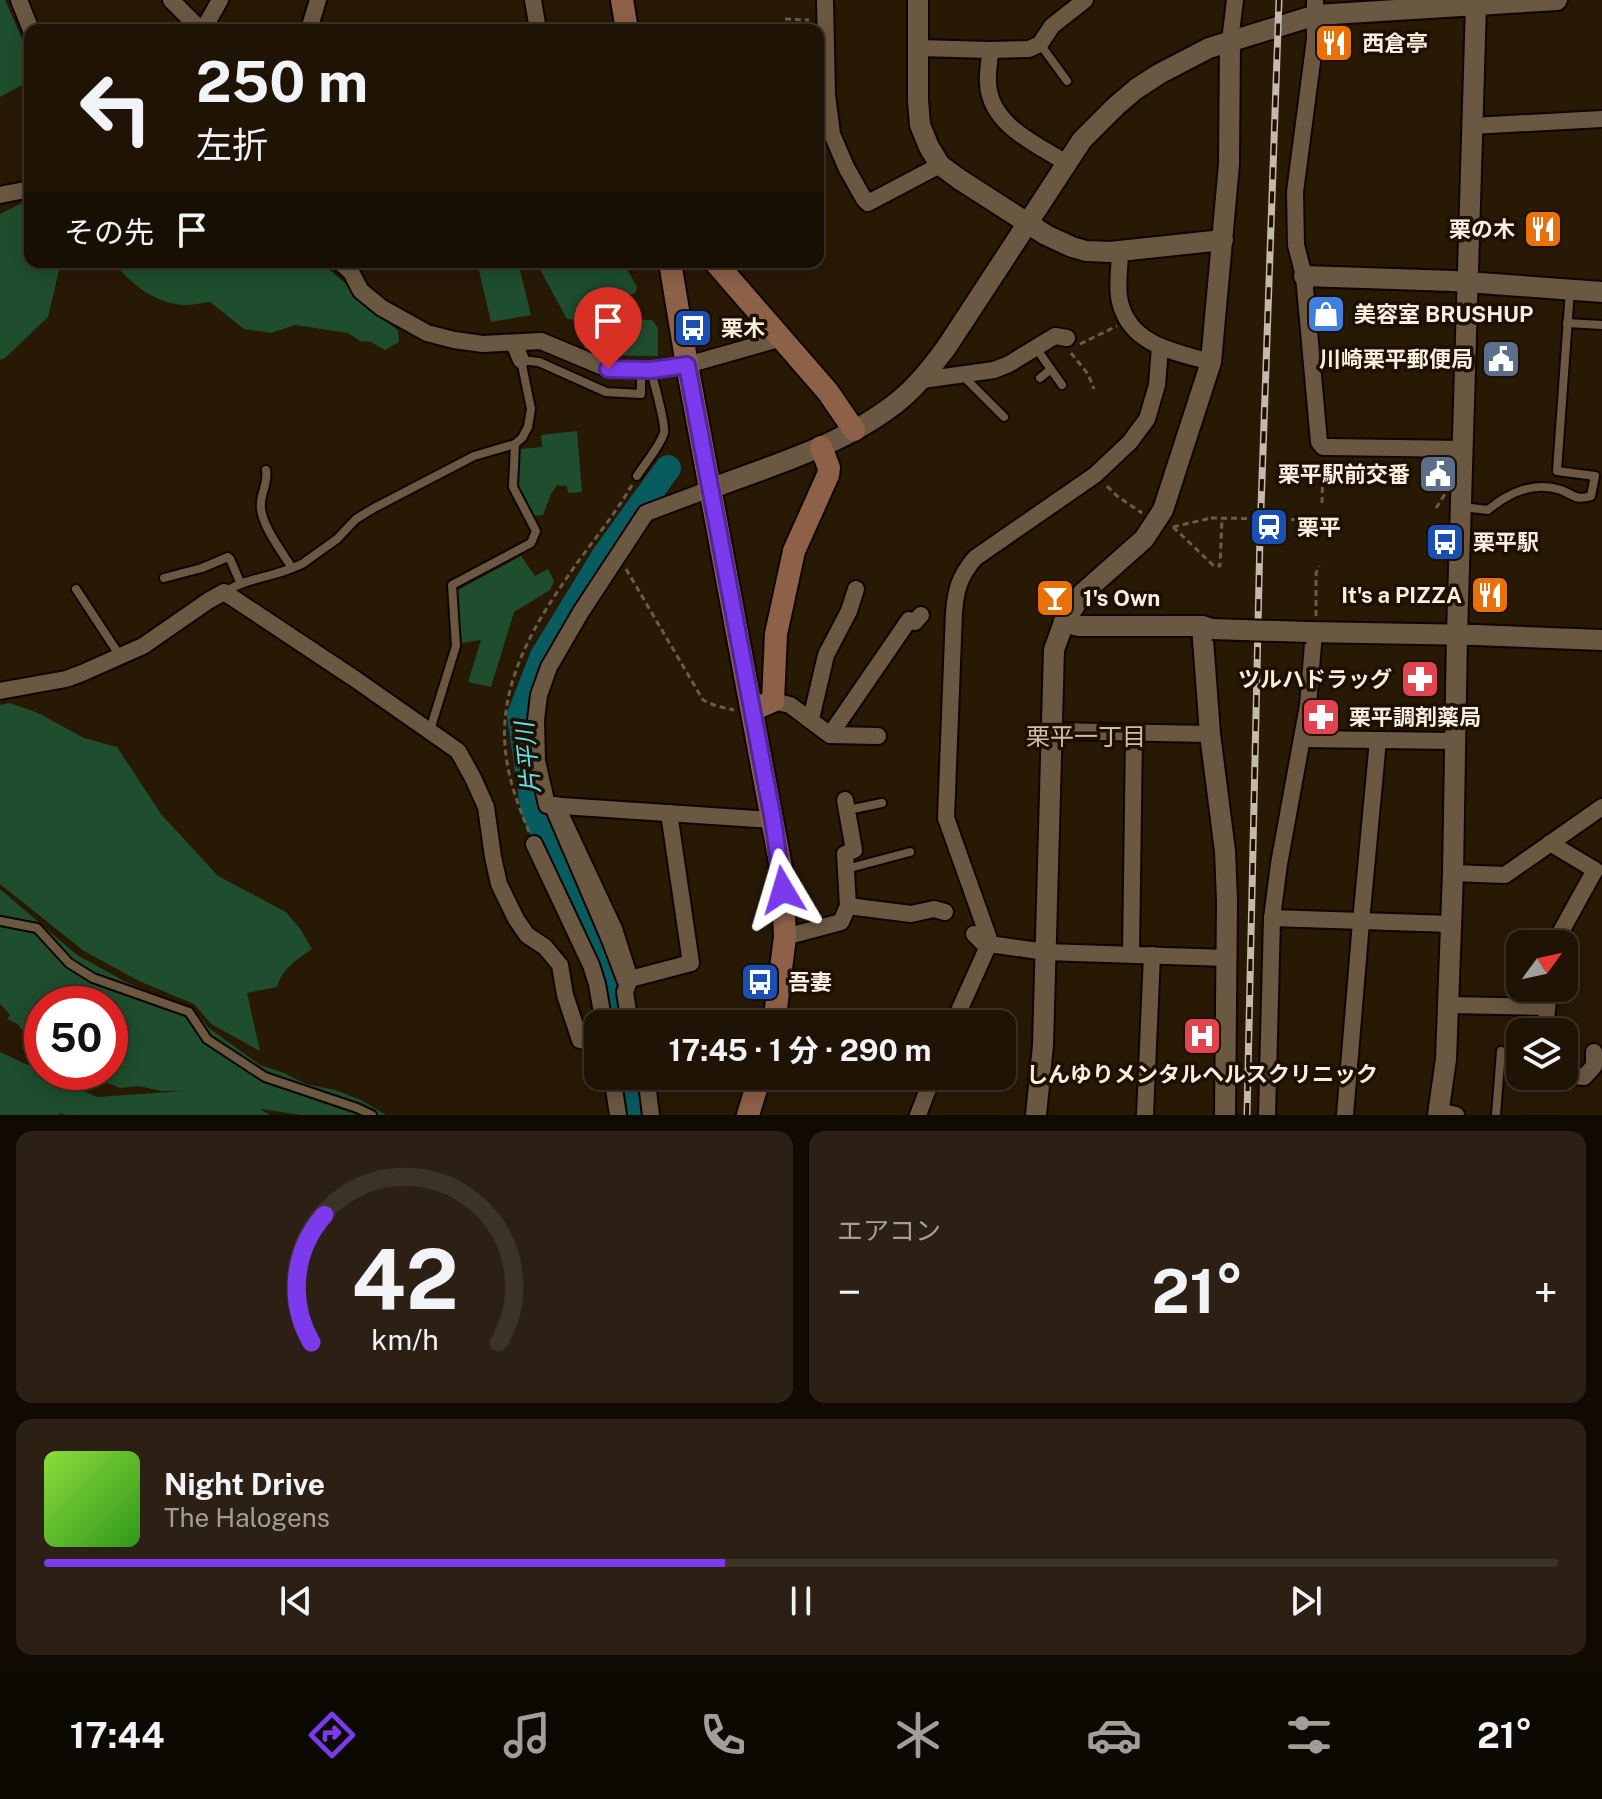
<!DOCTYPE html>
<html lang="ja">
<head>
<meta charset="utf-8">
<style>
  :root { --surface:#1e1304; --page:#2b2013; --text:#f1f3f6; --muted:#a19e9a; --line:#3c3226; --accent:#7c3aed }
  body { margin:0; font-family:"Public Sans","Noto Sans JP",sans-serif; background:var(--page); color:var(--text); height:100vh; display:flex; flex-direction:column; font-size:30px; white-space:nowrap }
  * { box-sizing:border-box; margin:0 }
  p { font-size:26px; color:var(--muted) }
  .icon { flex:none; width:44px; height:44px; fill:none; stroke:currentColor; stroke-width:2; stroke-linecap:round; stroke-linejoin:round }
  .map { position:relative; height:1115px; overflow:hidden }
  .side { display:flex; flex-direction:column; gap:16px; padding:16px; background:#100a02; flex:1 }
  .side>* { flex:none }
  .guide { position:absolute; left:24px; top:24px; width:800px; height:244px; border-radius:16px; box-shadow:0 4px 20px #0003,0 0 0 2px var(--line); background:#1e1304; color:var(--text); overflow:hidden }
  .needle { width:52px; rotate:57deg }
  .fabs { position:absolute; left:1506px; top:930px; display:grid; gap:16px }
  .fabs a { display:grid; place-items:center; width:72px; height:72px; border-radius:16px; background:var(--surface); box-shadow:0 4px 20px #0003,0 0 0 2px var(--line); font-size:40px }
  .speed { position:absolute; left:24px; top:986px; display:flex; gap:16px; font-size:40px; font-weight:700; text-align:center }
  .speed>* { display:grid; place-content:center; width:104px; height:104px; border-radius:50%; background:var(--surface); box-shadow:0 4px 20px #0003,0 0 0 2px var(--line); line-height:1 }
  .speed .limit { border:12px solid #d22; background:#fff; color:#111 }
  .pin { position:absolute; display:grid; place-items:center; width:68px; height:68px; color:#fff; margin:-82px -34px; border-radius:50% 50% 50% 0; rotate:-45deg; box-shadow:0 0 8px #0007 }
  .pin .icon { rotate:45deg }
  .me { position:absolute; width:88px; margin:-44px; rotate:353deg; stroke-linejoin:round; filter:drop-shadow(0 0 6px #0008) }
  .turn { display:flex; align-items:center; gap:28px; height:168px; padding:0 40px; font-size:36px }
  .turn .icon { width:104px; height:104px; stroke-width:2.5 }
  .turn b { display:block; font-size:56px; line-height:68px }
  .then { display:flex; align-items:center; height:76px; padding:0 40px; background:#0003; gap:16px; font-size:30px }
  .big { font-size:60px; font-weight:700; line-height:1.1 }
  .side .widget { flex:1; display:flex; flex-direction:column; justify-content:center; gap:12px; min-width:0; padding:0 28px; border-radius:16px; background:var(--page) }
  .side .dial { align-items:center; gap:0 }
  .dial svg { height:208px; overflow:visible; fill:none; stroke:var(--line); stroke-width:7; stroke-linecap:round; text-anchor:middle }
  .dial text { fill:var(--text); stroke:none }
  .song { display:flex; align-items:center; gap:24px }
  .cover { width:96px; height:96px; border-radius:12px; background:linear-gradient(135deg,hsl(90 70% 55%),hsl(110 70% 35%)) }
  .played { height:8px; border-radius:4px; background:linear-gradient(90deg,var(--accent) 45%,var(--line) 45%) }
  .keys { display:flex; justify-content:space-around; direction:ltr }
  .heat { display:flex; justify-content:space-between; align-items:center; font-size:44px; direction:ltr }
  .side .tiles { flex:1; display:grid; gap:16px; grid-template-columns:1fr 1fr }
  .widget:last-child { grid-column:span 2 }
  .trip { position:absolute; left:584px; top:1010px; width:432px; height:80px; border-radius:16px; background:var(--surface); box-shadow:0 4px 20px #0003,0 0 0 2px var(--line); font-weight:700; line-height:80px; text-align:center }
  .tab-bar { display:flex; height:128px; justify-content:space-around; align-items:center; background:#0c0802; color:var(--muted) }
  .tab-bar .icon { width:56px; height:56px }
  .tab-bar .active { color:var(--accent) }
  .tab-bar b { font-size:36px; color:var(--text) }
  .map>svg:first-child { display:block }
</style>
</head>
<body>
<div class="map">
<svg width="1602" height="1115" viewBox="0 0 1602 1115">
  <rect width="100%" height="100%" fill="#281905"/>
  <g fill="#1e4e2d">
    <path d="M0,0h5c12,28 25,50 25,81l-30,16z"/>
    <polygon points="30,199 30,262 61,262 48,317 5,358 0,360 0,214"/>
    <path d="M113,262h202l17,10 13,11 19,23 34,24 1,12 -14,8 -14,-8 -11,-1 -12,-8 -53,-8 -24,8 -27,-4 -34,-27c-8,1 -18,3 -26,3 -30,-2 -53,-21 -71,-43z"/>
    <polygon points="477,262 518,262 531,315 491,322"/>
    <polygon points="536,262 623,262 637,287 636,292 585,321 567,319"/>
    <polygon points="592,319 652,320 658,328 658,356 596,355 584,348 585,322"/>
    <path d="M577,431l5,61 -14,1 -1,-7 -10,-1 -6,9 -8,21 -12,1c-17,-30 -15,-34 -11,-67l22,-2 -1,-12z"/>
    <polygon points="521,556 535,576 548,569 554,581 550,590 514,612 491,687 468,682 481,640 462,643 456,591"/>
    <path d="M10,703l28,10 46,25 33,9 44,67 57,62 68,36 15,18 11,19c-15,10 -30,20 -35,38l-30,6 13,58 -49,-27 -17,-20 -55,-23 -55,-30 -84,-67v-179z"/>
    <polygon points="0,889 77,955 126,982 195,1012 209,1028 260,1065 284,1073 306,1084 335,1090 361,1100 386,1115 302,1115 260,1109 270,1115 64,1115 61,1113 58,1115 0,1115 0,1052 97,1097 184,1091 161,1091 139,1086 120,1088 81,1072 110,1072 110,1004 42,1004 42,1055 38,1054 18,1024 7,1019 10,1015 0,1004"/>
  </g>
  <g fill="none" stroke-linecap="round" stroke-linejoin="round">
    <g stroke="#085b5f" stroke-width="26">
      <polyline points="618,1024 601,960 534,812 520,715 543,656 605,555 668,468"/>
      <polyline points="624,1076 628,1115"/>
    </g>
    <defs>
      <g id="service">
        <polyline points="1040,44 1067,81"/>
        <polyline points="1567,323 1602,325"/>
        <polyline points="1036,348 1062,385"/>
        <polyline points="962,375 1004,417"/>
        <polyline points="1040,378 1051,369"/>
        <path d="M637,476c8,-13 22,-28 27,-43 2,-9 -10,-50 -13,-62"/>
        <path d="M1462,507l26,3c20,-17 46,-29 73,-20 13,5 15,11 30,6l4,-20 -38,-5 13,-181"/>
        <polyline points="292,568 302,564 337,539 356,519 374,508 474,456 515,444 522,438 528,427 531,409 521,360 539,362 606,392 641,394 641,370"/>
        <polyline points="164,578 202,568 228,557 230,559 240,582"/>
        <polyline points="76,589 120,656"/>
        <path d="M225,592c21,-14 44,-14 67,-24 -10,-16 -29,-41 -31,-59 -2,-14 8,-26 5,-39"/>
        <polyline points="430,730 456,646 452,585 531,543 536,531 513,487 515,444"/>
        <polyline points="548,805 607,943 624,988"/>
        <polyline points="848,810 882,803"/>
        <polyline points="846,869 910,852"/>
        <polyline points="0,921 37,928 69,963 93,978 189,1012 207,1039 265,1077 357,1108 372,1115"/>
        <polyline points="1496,1115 1501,1051"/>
      </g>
      <g id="minor">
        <polyline points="19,0 31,30"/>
        <polyline points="171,0 201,30"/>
        <polyline points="533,0 538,30"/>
        <polyline points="825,0 827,95 832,134 846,167 864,199 868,203 940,165"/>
        <polyline points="1315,0 1315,39 1295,192 1296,245 1304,276 1319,442 1323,447 1328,447 1463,449"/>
        <polyline points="203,30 220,0"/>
        <polyline points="316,30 311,23 318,0"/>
        <polyline points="1230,41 1235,0"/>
        <polyline points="918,48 990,50 1029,49 1040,44 1052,26 1085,0"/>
        <path d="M990,50c0,11 -3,22 -2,33 2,42 47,60 78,80"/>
        <polyline points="1472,126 1602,119"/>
        <polyline points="0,195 30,189"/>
        <path d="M1120,251c0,16 -4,36 0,51 10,43 55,50 91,60"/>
        <polyline points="340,262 351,272 361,291 382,308 427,333 454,340 483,344 541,341 608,369 651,370 687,365 782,338"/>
        <polyline points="514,343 521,360"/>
        <polyline points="922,380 994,370 1009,364 1055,336 1067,338"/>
        <polyline points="710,489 646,513 581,612 549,667 539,695 536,720 537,761 547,805 773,820"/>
        <polyline points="0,691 66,679 82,673 143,646 208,601 224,592 355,679 458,751 473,778 486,807 493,857 499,884 516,919 527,935 545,947 560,965 565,995 580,1040 598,1043"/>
        <polyline points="773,701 790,705 830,735 878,736"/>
        <polyline points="811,719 826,655 849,611 856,589"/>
        <polyline points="1051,731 1210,734"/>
        <polyline points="830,735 909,620 915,622 921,615"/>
        <polyline points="1302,739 1455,741"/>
        <polyline points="556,805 614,929 630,979 691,963 669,813"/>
        <polyline points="1550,843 1595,870 1554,944"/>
        <polyline points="534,844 591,965 597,984 604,1024"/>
        <polyline points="1453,873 1505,875 1602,807"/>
        <polyline points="848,906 911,914 934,909 945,912"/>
        <polyline points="1272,918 1451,924"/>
        <polyline points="974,934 982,942 989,944 1046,952 1226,958"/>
        <polyline points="785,937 841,922 848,906 845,854 854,850 845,800"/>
        <polyline points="1131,954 1134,733"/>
        <polyline points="630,979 625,992 630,1024"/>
        <polyline points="1448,1005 1547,1007"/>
        <path d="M953,1024l36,-80 -1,-8 -42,-118 8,-206c2,-24 6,-36 21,-54l120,-83 35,-33 17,-23 10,-34 3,-38"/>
        <polyline points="1545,1032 1549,988"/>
        <polyline points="1564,1075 1584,1077 1594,1066 1594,1052"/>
        <polyline points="612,1076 618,1115"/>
        <polyline points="646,1076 651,1115"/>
        <polyline points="1439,1111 1456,1115"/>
        <polyline points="918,1115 933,1076"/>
        <polyline points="1145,1115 1152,955"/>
        <polyline points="1267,1115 1272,918 1279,864 1308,705 1314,632"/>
        <polyline points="1345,1115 1361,922 1378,740"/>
      </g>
      <g id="tertiary">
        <polyline points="918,0 918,100 920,125 929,147 940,165 959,179 1046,235 1072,247 1086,251 1110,252 1223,240"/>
        <polyline points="1304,276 1453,281 1602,292"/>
        <path d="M710,489c65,-25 137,-45 191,-90 18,-15 31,-33 45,-51l136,-208 34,-34 20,-17 23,-15 50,-26 107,-33 241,-15"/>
        <polyline points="1064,622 1078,626 1202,626 1212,629"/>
        <polyline points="1202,626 1210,734 1225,851 1227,901 1225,1115"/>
        <polyline points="1307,632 1475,635 1602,640"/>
        <polyline points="1036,1115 1043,1045 1054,650 1064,622 1083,593 1144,539 1163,510 1211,362 1229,164 1230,41"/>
        <polyline points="1438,1115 1446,1059 1453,873 1457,634 1476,5"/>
      </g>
      <g id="secondary">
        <polyline points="622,0 627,30"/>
        <polyline points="670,262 687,365 782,873 785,937 774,1024"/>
        <polyline points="715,262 828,392 854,430"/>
        <polyline points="752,710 773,701 776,634 794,551 828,475 829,468 821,447"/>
        <polyline points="748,1115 760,1076"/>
      </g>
    </defs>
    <use href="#service" stroke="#100400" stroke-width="12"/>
    <use href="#minor" stroke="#100400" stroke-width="20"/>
    <use href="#tertiary" stroke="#100400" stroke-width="24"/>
    <use href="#secondary" stroke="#100400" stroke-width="26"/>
    <g stroke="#6a5c4b" stroke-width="3" stroke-dasharray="6 4" stroke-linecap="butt">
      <polyline points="785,19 809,20"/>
      <polyline points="1080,344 1117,326"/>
      <polyline points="1071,353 1088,374 1094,389"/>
      <polyline points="1107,486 1117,496 1142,513"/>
      <polyline points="1322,503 1323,463"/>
      <polyline points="1436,508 1445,494"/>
      <polyline points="1257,519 1257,524"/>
      <polyline points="1281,519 1307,520 1321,522"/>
      <polyline points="1173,527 1214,566 1220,566 1222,518"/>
      <polyline points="1173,527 1211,518"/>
      <polyline points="626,569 703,700 716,706 734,710"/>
      <polyline points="1316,616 1316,573 1319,566"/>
      <path d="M529,832c-10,-25 -20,-50 -23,-77 -9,-65 24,-124 60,-176 22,-33 48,-62 67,-96"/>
    </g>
    <use href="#service" stroke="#6b5843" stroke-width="8"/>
    <use href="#minor" stroke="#6b5843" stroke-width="16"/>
    <use href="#tertiary" stroke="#6b5843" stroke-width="20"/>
    <use href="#secondary" stroke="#8c6148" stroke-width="22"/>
    <defs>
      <polyline id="rail" points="1247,1115 1260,536 1279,0"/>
    </defs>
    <use href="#rail" stroke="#c5b9ab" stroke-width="7"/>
    <use href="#rail" stroke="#1e1000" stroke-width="4" stroke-dasharray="12" stroke-linecap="butt"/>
    <defs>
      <polyline id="tertiary-bridge" points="1212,629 1307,632"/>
    </defs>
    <use href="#tertiary-bridge" stroke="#100400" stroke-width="24" stroke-linecap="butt"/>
    <polyline stroke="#6a5c4b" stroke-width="3" stroke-dasharray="6 4" stroke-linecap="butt" points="1211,518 1281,519"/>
    <use href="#tertiary-bridge" stroke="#6b5843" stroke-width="20"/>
  </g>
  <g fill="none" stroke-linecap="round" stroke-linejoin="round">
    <defs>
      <polyline id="route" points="608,369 651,370 687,365 773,820 783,890"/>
    </defs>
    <use href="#route" stroke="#51269a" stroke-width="20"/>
    <use href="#route" stroke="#7c3aed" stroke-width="14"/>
  </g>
  <defs>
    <symbol id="restaurant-square" viewBox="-11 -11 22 22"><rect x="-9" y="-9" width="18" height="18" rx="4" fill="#e8710a" stroke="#1e1000"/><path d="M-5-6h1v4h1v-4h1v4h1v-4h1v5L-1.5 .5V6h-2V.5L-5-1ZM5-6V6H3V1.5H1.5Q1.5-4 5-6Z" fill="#fff"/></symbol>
    <symbol id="shop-square" viewBox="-11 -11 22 22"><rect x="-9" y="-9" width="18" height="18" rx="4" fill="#3f7fe0" stroke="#1e1000"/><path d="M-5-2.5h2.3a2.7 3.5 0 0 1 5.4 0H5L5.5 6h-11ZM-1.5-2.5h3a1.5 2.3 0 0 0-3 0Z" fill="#fff"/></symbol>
    <symbol id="bus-square" viewBox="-11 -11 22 22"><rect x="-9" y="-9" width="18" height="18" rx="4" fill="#1a4fb4" stroke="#1e1000"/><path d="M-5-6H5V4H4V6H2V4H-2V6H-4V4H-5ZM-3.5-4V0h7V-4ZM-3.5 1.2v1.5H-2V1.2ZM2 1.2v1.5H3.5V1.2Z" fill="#fff"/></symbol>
    <symbol id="civic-square" viewBox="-11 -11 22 22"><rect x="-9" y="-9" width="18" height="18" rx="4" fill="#5c6f8a" stroke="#1e1000"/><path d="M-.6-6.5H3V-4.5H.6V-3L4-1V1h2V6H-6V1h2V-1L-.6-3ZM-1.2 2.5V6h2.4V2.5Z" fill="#fff"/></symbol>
    <symbol id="station-square" viewBox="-11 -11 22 22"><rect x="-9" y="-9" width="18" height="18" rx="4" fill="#1a4fb4" stroke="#1e1000"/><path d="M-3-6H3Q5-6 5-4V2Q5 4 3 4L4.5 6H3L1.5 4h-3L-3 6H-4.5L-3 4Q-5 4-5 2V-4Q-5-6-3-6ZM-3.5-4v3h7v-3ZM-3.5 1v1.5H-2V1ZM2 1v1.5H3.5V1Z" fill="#fff"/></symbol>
    <symbol id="bar-square" viewBox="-11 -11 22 22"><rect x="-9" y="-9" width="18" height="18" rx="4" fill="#e8710a" stroke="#1e1000"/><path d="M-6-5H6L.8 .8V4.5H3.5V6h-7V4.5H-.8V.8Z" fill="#fff"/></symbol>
    <symbol id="pharmacy-square" viewBox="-11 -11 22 22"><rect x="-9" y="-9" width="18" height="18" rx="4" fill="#e0444e" stroke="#1e1000"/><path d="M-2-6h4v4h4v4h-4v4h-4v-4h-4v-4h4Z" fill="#fff"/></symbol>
    <symbol id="hospital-square" viewBox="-11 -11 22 22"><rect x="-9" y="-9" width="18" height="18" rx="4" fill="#e0444e" stroke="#1e1000"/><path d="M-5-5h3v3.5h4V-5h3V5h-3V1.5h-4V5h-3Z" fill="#fff"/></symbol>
  </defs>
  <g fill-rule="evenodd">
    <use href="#restaurant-square" x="1312" y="21" width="44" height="44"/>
    <use href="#restaurant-square" x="1521" y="207" width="44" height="44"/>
    <use href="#shop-square" x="1304" y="292" width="44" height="44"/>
    <use href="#bus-square" x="671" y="306" width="44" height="44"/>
    <use href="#civic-square" x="1479" y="337" width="44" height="44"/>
    <use href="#civic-square" x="1416" y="452" width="44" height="44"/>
    <use href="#station-square" x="1247" y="505" width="44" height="44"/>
    <use href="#bus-square" x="1423" y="520" width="44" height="44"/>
    <use href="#restaurant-square" x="1468" y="573" width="44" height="44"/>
    <use href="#bar-square" x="1033" y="576" width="44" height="44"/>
    <use href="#pharmacy-square" x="1398" y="657" width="44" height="44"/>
    <use href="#pharmacy-square" x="1299" y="695" width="44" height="44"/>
    <use href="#bus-square" x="738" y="960" width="44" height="44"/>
    <use href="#hospital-square" x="1180" y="1014" width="44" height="44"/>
  </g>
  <g text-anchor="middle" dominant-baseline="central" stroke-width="7" stroke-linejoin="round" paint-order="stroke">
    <g font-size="22" font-weight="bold" fill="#f9eee2" stroke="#1e1000" text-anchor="start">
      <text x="1362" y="43">西倉亭</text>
      <text x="1515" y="229" text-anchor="end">栗の木</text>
      <text x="1354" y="314">美容室 BRUSHUP</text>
      <text x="721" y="328">栗木</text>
      <text x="1473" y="359" text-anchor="end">川崎栗平郵便局</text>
      <text x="1410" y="474" text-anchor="end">栗平駅前交番</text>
      <text x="1297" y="527">栗平</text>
      <text x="1473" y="542">栗平駅</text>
      <text x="1462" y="595" text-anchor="end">It's a PIZZA</text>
      <text x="1083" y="598">1's Own</text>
      <text x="1392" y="679" text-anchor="end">ツルハドラッグ</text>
      <text x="1349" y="717">栗平調剤薬局</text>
      <text x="788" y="982">吾妻</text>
      <text x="1202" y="1074" text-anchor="middle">しんゆりメンタルヘルスクリニック</text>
    </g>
    <g font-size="24" fill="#d2bda5" stroke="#1e1000">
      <text x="1086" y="736">栗平一丁目</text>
    </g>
    <g font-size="24" font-style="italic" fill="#5be4ed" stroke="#1e1000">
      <text transform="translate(527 758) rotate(-96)">片平川</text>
    </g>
  </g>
</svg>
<div class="fabs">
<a><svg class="needle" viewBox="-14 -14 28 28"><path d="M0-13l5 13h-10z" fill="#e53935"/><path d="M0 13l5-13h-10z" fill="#a19e9a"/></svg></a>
<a><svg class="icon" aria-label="layers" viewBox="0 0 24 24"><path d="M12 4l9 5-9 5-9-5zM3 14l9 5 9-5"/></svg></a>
</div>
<div class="speed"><div class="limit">50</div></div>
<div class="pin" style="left:608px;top:369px;background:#d93025"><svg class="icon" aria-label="arrive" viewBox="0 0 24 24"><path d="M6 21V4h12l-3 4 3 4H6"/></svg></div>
<svg class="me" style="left:783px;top:890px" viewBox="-20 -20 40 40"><path d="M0-17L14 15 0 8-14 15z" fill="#7c3aed" stroke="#fff" stroke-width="4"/></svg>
<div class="trip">17:45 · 1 分 · 290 m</div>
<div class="guide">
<div class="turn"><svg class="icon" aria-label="left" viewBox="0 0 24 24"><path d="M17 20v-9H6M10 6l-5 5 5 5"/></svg><div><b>250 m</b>左折</div></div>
<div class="then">その先<svg class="icon" aria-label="arrive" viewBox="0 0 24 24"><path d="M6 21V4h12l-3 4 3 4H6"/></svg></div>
</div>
</div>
<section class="side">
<div class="tiles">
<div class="widget dial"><svg viewBox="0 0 100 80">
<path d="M14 69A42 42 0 1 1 86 69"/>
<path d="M14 69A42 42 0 0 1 19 20" stroke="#7c3aed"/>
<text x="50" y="56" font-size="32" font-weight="700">42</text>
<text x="50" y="72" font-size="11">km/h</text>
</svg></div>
<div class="widget"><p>エアコン</p>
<div class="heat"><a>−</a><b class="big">21°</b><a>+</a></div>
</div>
<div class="widget">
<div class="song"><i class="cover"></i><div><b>Night Drive</b><p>The Halogens</p></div></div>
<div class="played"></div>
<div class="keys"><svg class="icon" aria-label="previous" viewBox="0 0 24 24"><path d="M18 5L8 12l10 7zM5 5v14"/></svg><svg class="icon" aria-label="pause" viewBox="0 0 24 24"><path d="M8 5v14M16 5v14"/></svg><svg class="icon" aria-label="next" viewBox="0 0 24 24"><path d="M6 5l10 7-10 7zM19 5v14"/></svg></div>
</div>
</div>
</section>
<nav class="tab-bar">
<b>17:44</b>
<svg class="icon active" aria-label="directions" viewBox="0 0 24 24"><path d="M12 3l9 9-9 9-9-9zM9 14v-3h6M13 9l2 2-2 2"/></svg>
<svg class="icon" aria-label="music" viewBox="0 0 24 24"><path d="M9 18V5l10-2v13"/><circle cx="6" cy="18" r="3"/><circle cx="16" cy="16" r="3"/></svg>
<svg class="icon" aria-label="phone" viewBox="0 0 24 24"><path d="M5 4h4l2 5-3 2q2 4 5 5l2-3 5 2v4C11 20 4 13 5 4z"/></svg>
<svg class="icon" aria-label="climate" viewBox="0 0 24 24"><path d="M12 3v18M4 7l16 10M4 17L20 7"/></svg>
<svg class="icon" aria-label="car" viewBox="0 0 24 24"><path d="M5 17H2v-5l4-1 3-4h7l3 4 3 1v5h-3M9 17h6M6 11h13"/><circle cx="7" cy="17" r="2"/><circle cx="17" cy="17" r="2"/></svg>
<svg class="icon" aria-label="filters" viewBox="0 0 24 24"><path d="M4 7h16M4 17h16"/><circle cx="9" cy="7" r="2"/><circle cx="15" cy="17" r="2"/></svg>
<b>21°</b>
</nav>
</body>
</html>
